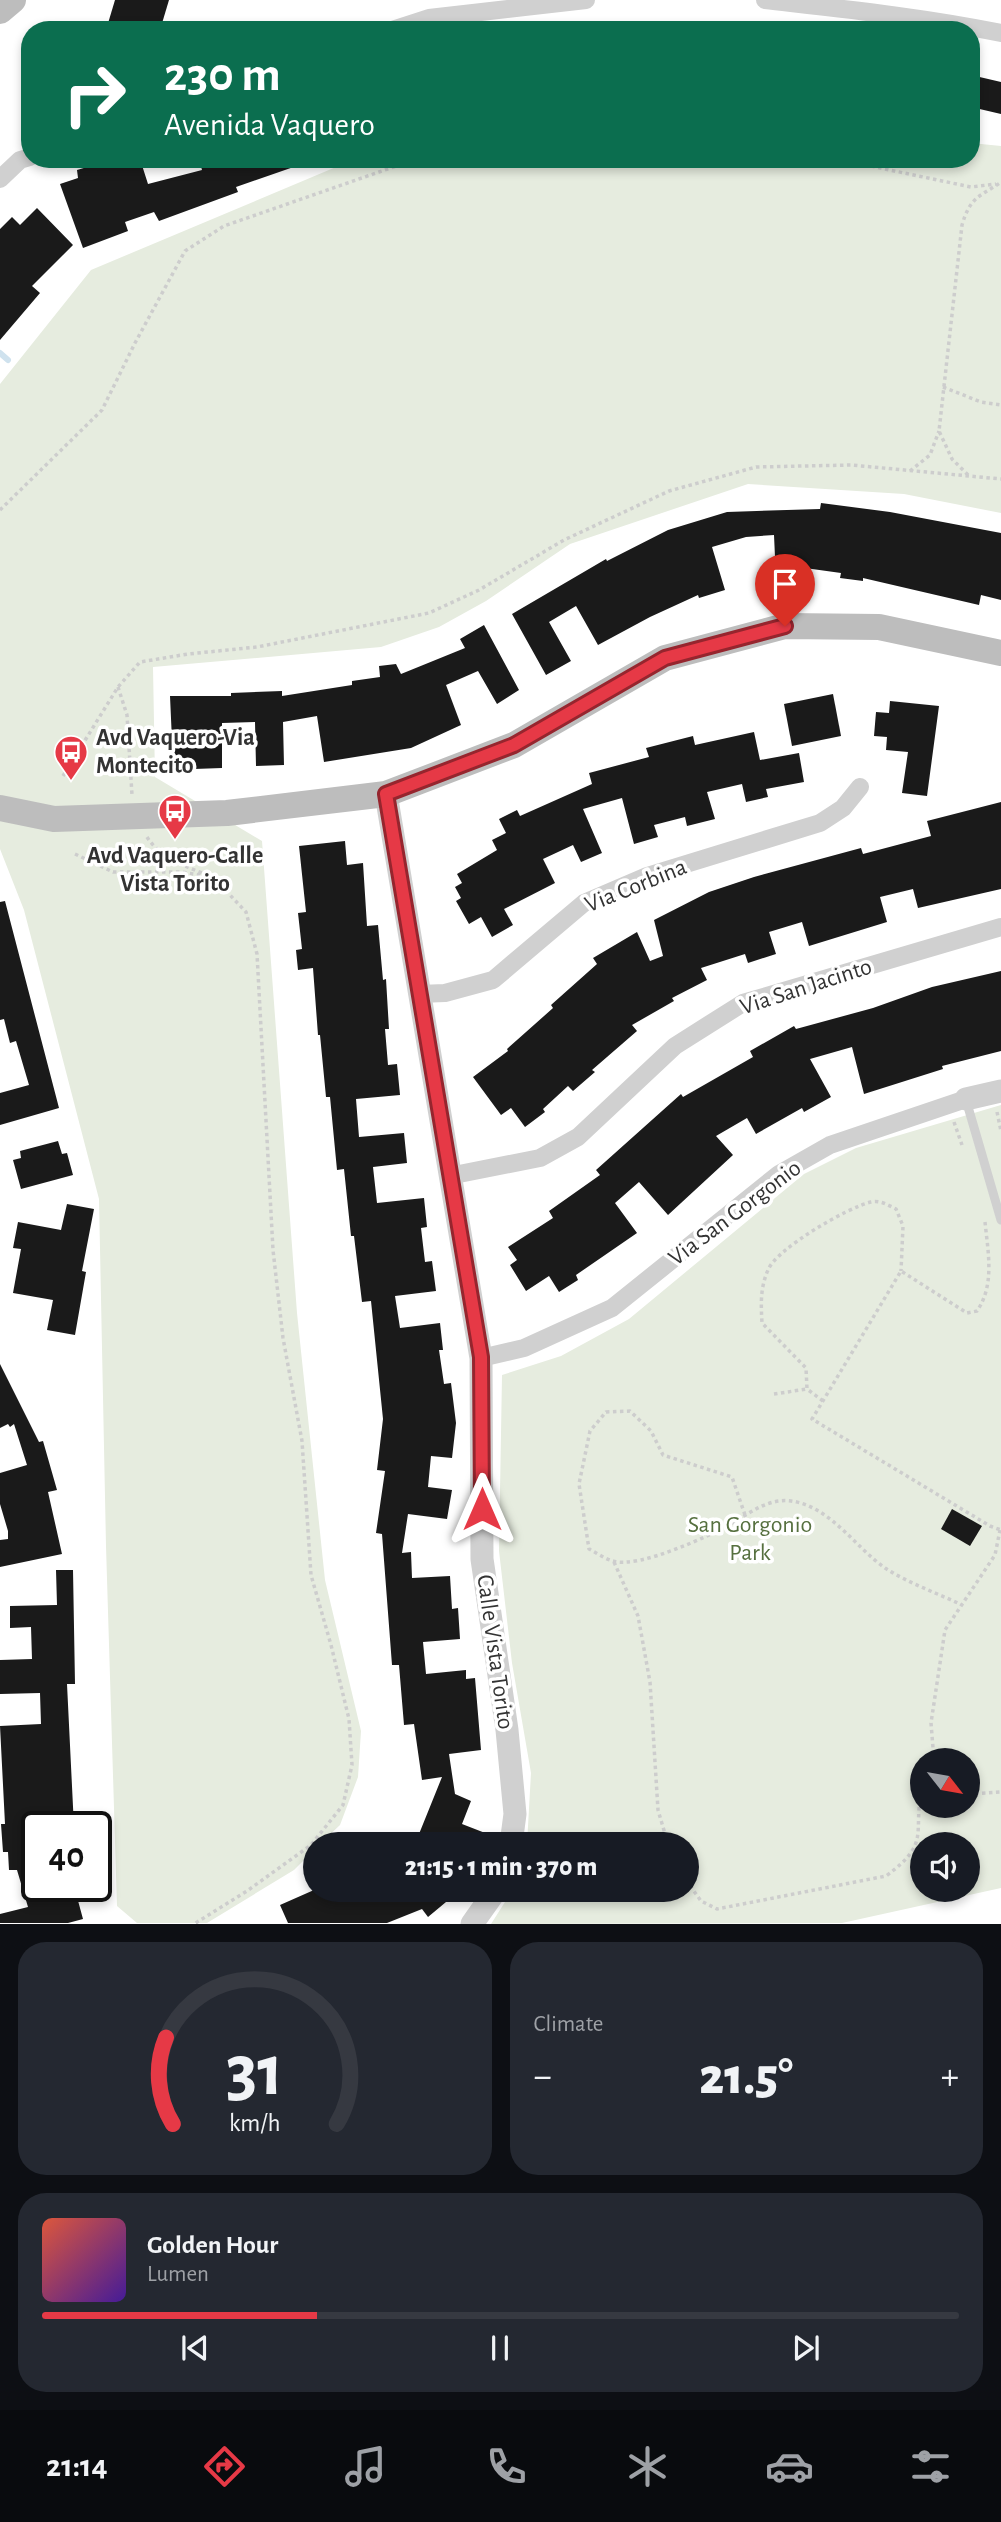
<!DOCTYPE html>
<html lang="en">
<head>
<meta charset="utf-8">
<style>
  :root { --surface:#171b24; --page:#242831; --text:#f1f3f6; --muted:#9ea1a6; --line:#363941; --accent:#e63946 }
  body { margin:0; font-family:"Alegreya Sans",sans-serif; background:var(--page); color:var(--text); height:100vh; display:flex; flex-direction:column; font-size:26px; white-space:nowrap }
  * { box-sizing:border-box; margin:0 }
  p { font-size:23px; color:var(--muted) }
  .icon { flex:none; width:38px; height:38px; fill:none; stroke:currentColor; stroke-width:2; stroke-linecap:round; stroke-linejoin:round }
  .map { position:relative; height:1924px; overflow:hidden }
  .panel { display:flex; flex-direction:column; gap:18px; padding:18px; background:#0d0f14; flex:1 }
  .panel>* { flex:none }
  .hud { position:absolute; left:21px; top:21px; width:959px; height:147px; border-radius:28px; box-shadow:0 4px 10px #0003; background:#0b6e4f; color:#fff; overflow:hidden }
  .needle { width:46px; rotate:121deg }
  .buttons { position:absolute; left:910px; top:1748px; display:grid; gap:14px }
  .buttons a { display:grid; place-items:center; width:70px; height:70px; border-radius:50%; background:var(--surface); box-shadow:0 4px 10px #0003; font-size:35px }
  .speed { position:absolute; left:21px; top:1811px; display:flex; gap:14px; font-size:35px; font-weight:700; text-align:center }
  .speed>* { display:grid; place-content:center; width:91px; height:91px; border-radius:50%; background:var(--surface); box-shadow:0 4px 10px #0003; line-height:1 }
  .speed .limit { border:4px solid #111; border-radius:10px; background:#fff; color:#111 }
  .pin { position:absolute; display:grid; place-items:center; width:60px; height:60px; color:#fff; margin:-72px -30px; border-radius:50% 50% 50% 0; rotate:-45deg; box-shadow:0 0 7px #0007 }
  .pin .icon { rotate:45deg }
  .me { position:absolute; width:77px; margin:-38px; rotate:0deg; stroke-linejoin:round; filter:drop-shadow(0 0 5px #0008) }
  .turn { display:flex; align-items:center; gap:24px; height:147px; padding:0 28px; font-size:32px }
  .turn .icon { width:91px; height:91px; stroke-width:2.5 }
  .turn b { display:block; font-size:49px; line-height:60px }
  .big { font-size:52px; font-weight:800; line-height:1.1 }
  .panel .card { flex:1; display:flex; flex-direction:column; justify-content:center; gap:10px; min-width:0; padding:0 24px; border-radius:28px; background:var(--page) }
  .panel .dial { align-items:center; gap:0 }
  .dial svg { height:182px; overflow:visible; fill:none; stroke:var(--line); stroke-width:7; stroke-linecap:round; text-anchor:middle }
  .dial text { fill:var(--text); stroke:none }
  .song { display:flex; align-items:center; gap:21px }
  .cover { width:84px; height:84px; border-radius:10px; background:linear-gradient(135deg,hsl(10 70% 55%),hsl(260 70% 35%)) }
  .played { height:7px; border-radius:4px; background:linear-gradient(90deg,var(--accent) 30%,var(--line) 30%) }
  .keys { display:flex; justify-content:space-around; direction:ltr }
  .heat { display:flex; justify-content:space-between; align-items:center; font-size:38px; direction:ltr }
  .panel .tiles { flex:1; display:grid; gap:18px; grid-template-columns:1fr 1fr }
  .card:last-child { grid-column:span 2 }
  .trip { position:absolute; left:303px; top:1832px; width:396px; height:70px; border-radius:35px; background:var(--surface); box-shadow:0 4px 10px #0003; font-weight:800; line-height:70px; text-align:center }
  .tab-bar { display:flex; height:112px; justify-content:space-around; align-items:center; background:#090b0e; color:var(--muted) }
  .tab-bar .icon { width:49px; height:49px }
  .tab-bar .active { color:var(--accent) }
  .tab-bar b { font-size:32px; color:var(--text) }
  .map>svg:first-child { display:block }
</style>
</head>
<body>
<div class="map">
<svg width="1001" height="1924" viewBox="0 0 1001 1924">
  <rect width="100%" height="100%" fill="#fff"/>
  <g fill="#e6ecdf" fill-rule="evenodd">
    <polygon points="971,143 1001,146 1001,513 904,494 748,484 570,544 486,601 439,627 381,647 153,667 155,777 262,841 297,1313 325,1580 361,1731 358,1777 340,1825 320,1844 315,1844 315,1849 294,1870 207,1923 137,1923 117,1906 106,1546 99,1199 24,910 0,849 0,384 91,270 355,159 971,159"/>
    <path d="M1001,1105v783l-159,35 -351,1 14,-22 5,-12h176v-46h-159l4,-71 -19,-110 -13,-112 3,-176 59,-19 68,-37 175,-145 52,-26zM922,1760h46v46h-46zM922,1844h46v46h-46z"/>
  </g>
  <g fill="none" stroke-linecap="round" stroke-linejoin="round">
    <polyline stroke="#cfe2ee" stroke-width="6" points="0,353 8,360"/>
  </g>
  <g fill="#1a1a1a">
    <polygon points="115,0 169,0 160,30 106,30"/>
    <polygon points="971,75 1001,82 1001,114 971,107"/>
    <polygon points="130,159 140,159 148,184 202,170 199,159 307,159 308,162 236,187 238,192 159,221 154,212 125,222 128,231 83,248 60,184 78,178 77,170 104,162 106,167"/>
    <polygon points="37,208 73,245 32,286 40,293 0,340 0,229 12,217 20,225"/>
    <polygon points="821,503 890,512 1001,533 1001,600 981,595 979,605 863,578 863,581 840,578 841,573 805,568 805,578 776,579 774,535 746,537 712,547 725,590 699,598 698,595 650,617 598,645 576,606 549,622 571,661 546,675 512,614 606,559 607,561 668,530 727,512 820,509"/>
    <polygon points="484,625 519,690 497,704 478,671 446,685 461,725 411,748 324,762 317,716 283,722 284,765 256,766 255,722 222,723 222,768 194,769 194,763 173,763 170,696 231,696 231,693 282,691 282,696 352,685 352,681 380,677 379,666 396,664 401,674 465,648 460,639"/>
    <polygon points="833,694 841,736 792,746 784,704"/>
    <polygon points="890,701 939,706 927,796 902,793 908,752 886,750 887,737 874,736 876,712 889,713"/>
    <polygon points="754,732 760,760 799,753 804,782 766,789 768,797 746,802 742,784 707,792 715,819 687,826 685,817 654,825 658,837 634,844 622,798 583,809 602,853 581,862 573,845 543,859 555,883 504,909 513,925 492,937 481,917 469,924 456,901 461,898 455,887 462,883 457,874 497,850 492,840 506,833 499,819 517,810 520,816 592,784 589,773 649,757 646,748 693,736 695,745"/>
    <polygon points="1001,802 1001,889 918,908 913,889 880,897 887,922 809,946 802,922 769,932 776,954 748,963 745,954 701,968 707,980 672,998 674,1001 632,1025 637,1031 592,1070 595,1072 573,1091 568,1086 543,1109 545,1112 525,1127 511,1108 501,1115 473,1077 508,1051 507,1049 553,1008 551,1005 597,964 593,958 637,932 650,961 663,956 654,920 709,892 754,877 861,848 863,854 931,836 927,821"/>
    <polygon points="345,841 347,865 363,863 367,926 378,925 383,980 386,979 389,1029 385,1029 388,1065 397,1064 400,1095 356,1099 359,1137 404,1133 407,1163 373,1167 377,1203 424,1198 427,1227 421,1228 425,1262 432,1261 436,1291 395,1296 400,1328 440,1323 443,1350 439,1350 444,1384 451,1383 456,1423 452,1458 431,1456 428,1487 452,1490 447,1519 408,1514 402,1553 411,1552 412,1578 450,1576 452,1609 458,1608 460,1639 423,1642 426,1674 466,1670 466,1679 475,1678 481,1750 449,1754 455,1794 471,1801 462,1824 498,1838 497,1844 422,1844 430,1838 419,1834 442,1777 422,1780 414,1724 404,1725 399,1665 392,1665 382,1534 376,1533 385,1471 377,1470 383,1419 371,1301 362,1302 354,1236 351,1236 344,1169 337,1170 330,1097 326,1097 320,1035 318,1035 313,968 298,970 296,950 302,949 298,913 306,912 299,846"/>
    <polygon points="5,901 59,1108 0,1125 0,1093 29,1085 16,1041 10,1043 4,1019 0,1020 0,902"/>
    <polygon points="1001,971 1001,1051 942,1066 943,1069 864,1094 852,1047 810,1059 831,1097 804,1112 802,1108 756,1134 747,1118 716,1136 733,1155 668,1215 639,1182 615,1203 637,1233 576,1275 578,1280 559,1292 549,1276 526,1291 510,1265 517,1260 508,1247 553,1218 549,1211 600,1175 596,1170 681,1094 683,1097 753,1057 750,1051 794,1026 796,1029 873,1008 932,987"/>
    <polygon points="58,1141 62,1154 67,1153 73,1175 21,1189 13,1160 21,1158 20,1151"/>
    <polygon points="67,1204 94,1209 82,1271 86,1272 75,1335 47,1330 53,1300 13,1293 21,1249 13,1248 18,1222 61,1230"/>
    <polygon points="0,1364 39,1442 43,1441 57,1490 48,1492 62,1554 0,1567 0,1540 8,1539 8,1531 0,1504 0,1473 27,1465 14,1424 10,1427 8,1424 0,1428"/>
    <polygon points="952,1509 982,1526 970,1546 941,1529"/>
    <polygon points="56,1570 73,1570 75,1684 67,1684 74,1827 37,1827 37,1893 57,1886 74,1886 83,1919 68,1923 0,1923 0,1914 28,1907 17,1870 9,1870 8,1852 3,1852 1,1824 5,1824 0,1726 41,1724 40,1693 0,1694 0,1660 32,1659 31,1627 10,1628 10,1606 57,1605"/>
    <polygon points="314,1890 436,1890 446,1902 428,1917 422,1909 387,1923 288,1923 280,1905"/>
  </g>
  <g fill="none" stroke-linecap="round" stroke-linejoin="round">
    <g stroke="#cdcdcd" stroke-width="3.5" stroke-dasharray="3.5 3.5" stroke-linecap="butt">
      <polyline points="837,159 971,187 996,184"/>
      <polyline points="943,387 981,402 1001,405"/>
      <polyline points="910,471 930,455 939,431"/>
      <path d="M968,475l-16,-16 -13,-28 23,-206c8,-27 16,-28 38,-42"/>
      <polyline points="0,510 102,410 135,343 185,251 224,226 402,164 431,159"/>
      <polyline points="118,687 127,715 132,795"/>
      <polyline points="63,776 118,687 140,662 188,654 257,647 429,613 479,590 564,540 669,491 756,467 851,465 1001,479"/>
      <path d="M147,837c13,21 38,29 60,38"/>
      <polyline points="75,854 113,872 181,872 213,877 246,912 257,954 273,1250 283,1338 302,1441 311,1575 331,1645 349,1719 352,1765 343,1805 311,1845 247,1891 194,1924"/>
      <polyline points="997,1112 1001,1131"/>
      <polyline points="954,1122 962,1145"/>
      <path d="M985,1222c3,30 10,63 -8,89l-10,2 -66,-42 -89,148 178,107 11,4"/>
      <polyline points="774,1394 807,1389"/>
      <path d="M823,1401l-16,-12 -1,-21 -44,-45c-1,-18 -2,-35 6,-53 8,-21 80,-63 103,-68 9,-2 17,3 25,7l7,17 -2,45"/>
      <path d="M745,1515l-13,-38 -69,-22 -12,-24 -21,-20 -24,1 -16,19 -11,53 10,65c8,4 16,10 24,12 26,8 96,-25 120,-38 18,-11 36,-25 58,-22 39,5 65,47 94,67 23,15 52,25 77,37"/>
      <polyline points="614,1562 638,1616 650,1682 658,1810 668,1844"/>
      <polyline points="939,1760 933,1748 931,1723 945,1630 995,1555 1000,1530"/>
      <polyline points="968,1794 1001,1792"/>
      <path d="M686,1880l15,21 16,8 169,-33c46,-34 26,-42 36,-88"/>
    </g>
    <polyline stroke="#d0d0d0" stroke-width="9" points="966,1100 1001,1220"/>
    <g stroke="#d0d0d0" stroke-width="18">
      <path d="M765,0c79,9 158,17 236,33"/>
      <polyline points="392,30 429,18 586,0"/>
      <polyline points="0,179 20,160 30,157"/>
      <polyline points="419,994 445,993 493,980 584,903 647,876 820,823 843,808 860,787"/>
      <polyline points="449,1176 540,1158 578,1137 675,1046 743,1003 1001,927"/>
      <polyline points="481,1358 524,1348 612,1308 779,1174 830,1145 966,1099"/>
    </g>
    <g stroke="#d0d0d0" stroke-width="23">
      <polyline points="386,794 481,1358 482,1559 507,1730 515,1814 511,1844"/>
      <polyline points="966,1099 1001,1091"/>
      <polyline points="472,1924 496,1890"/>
    </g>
    <g stroke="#bdbdbd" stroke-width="26">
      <polyline points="0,11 13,0"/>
      <polyline points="0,808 54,819 227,813 386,794 514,745 665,658 785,626 879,627 1001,653"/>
    </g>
  </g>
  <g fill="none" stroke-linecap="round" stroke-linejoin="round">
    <defs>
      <polyline id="route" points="482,1509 481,1357 386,794 514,745 665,658 785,626"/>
    </defs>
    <use href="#route" stroke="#96252e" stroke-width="18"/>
    <use href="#route" stroke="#e63946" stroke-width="12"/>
  </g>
  <defs>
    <symbol id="bus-pin" viewBox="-11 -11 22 30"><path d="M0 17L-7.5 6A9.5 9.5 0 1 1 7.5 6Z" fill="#e63946" stroke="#fff"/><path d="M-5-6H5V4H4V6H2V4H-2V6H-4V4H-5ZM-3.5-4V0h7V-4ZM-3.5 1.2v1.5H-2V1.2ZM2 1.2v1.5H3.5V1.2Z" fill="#fff"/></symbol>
  </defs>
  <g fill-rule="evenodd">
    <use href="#bus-pin" x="52" y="733" width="38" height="52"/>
    <use href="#bus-pin" x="156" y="792" width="38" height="52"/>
  </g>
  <g text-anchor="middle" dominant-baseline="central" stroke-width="7" stroke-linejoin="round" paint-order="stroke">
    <g font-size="24" font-weight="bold" fill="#333" stroke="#fff" text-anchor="start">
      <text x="96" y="738">Avd Vaquero-Via<tspan x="96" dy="28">Montecito</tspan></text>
      <text x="175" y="856" text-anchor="middle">Avd Vaquero-Calle<tspan x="175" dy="28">Vista Torito</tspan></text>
    </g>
    <g font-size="24" fill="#333" stroke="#fff">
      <text transform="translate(636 886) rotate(-22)">Via Corbina</text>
      <text transform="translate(806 987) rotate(-18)">Via San Jacinto</text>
      <text transform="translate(735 1213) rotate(-37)">Via San Gorgonio</text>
      <text transform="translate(495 1652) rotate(82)">Calle Vista Torito</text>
    </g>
    <g font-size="24" fill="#56703f" stroke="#fff">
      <text x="750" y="1525">San Gorgonio<tspan x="750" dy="28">Park</tspan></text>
    </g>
  </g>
</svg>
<div class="buttons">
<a><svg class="needle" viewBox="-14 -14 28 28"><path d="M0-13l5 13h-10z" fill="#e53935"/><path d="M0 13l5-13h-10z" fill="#9ea1a6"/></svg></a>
<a><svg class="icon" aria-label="sound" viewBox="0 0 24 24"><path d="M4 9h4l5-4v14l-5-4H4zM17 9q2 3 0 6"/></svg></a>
</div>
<div class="speed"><div class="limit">40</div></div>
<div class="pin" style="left:785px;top:626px;background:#d93025"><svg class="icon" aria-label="arrive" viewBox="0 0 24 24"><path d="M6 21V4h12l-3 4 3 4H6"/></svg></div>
<svg class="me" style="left:482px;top:1509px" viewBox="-20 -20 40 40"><path d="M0-17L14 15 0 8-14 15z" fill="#e63946" stroke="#fff" stroke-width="4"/></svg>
<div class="trip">21:15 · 1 min · 370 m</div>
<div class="hud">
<div class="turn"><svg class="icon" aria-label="right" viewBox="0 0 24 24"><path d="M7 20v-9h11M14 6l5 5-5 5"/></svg><div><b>230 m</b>Avenida Vaquero</div></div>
</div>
</div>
<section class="panel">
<div class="tiles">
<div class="card dial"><svg viewBox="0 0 100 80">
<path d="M14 69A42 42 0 1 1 86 69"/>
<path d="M14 69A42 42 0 0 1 11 31" stroke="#e63946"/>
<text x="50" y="56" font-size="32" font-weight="700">31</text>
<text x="50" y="72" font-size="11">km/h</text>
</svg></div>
<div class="card"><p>Climate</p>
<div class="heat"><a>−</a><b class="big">21.5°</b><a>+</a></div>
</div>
<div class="card">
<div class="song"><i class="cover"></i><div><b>Golden Hour</b><p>Lumen</p></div></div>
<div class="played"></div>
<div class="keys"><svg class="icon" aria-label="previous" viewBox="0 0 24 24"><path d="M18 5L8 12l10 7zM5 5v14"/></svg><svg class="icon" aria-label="pause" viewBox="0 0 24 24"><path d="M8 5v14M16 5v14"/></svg><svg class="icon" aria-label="next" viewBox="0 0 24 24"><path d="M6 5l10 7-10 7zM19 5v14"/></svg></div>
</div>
</div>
</section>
<nav class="tab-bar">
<b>21:14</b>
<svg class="icon active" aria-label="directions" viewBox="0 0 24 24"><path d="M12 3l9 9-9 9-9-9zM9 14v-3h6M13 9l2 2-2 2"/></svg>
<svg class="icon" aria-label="music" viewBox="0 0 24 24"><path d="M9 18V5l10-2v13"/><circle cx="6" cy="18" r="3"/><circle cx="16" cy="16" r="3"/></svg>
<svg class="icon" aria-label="phone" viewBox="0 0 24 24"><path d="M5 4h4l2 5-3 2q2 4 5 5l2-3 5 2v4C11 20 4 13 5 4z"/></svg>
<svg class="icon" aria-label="climate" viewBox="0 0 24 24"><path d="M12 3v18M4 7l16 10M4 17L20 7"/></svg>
<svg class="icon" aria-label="car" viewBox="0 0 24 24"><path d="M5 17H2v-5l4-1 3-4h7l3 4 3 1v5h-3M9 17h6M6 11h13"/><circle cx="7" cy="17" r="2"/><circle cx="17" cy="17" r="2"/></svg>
<svg class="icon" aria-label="filters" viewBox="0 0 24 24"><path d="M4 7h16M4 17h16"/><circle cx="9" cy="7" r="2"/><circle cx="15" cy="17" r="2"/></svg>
</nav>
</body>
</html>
